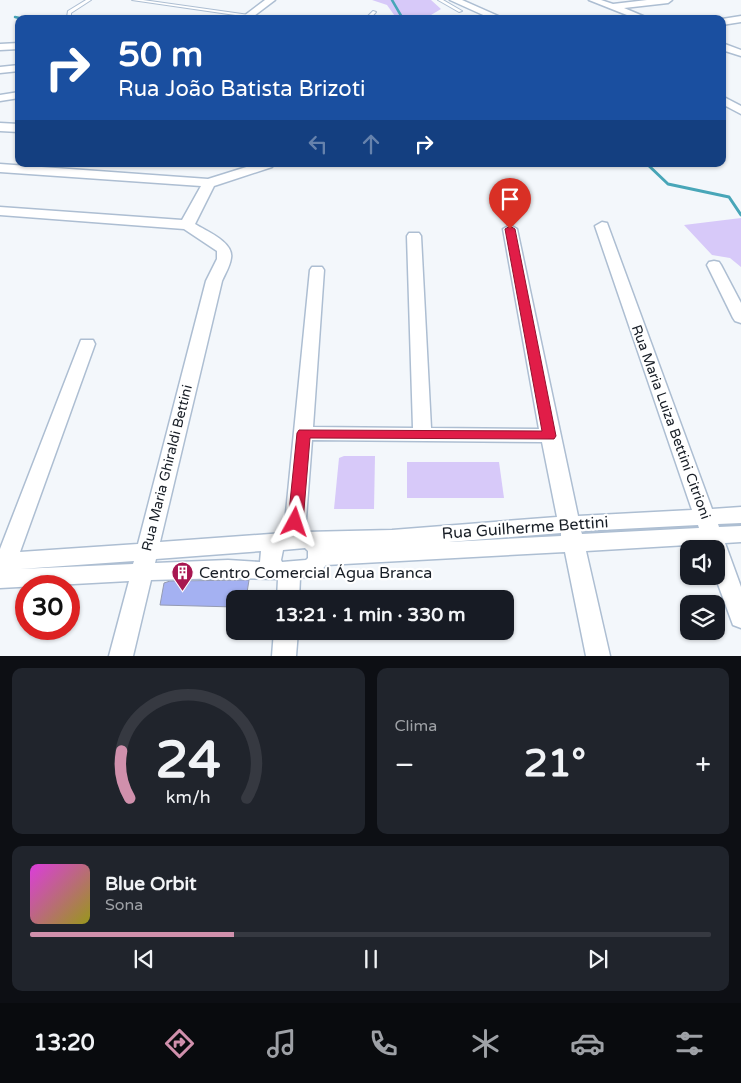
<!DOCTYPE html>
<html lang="pt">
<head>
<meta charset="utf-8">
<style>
  :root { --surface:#171b24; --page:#20242c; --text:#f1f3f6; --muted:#9ea1a6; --line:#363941; --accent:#d090ac }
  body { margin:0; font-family:"Varela Round",sans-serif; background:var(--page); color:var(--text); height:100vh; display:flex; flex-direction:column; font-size:19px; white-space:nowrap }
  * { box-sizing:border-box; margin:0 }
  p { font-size:16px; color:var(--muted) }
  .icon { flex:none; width:28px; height:28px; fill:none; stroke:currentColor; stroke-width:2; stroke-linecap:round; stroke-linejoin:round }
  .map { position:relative; height:656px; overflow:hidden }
  .drawer { display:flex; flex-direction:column; gap:12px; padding:12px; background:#0d0f14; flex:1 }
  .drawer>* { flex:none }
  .top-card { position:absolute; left:15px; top:15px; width:711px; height:152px; border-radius:10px; box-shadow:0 1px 4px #0004; background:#1a4fa0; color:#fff; overflow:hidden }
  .controls { position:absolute; left:680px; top:540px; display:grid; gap:10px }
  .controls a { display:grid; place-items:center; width:45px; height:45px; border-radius:10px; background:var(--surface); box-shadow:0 1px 4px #0004; font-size:25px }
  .speed { position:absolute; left:15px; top:575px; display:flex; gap:10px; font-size:25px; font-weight:700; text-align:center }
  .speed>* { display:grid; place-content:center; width:65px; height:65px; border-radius:50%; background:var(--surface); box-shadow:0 1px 4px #0004; line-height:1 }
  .speed .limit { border:8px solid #d22; background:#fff; color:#111 }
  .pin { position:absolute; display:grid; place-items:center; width:42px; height:42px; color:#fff; margin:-51px -21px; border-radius:50% 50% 50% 0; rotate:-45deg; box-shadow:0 0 5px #0007 }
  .pin .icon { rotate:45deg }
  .me { position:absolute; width:55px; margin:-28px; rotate:5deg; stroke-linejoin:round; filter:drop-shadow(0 0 4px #0008) }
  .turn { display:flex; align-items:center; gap:18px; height:105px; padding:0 20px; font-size:22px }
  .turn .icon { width:65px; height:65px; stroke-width:2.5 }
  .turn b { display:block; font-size:35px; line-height:42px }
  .lanes { display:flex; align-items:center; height:48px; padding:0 20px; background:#0003; justify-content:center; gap:25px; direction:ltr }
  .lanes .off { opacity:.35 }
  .big { font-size:38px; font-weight:700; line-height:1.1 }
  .drawer .widget { flex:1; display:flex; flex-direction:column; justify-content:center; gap:8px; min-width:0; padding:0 18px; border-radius:10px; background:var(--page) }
  .drawer .dial { align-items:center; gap:0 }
  .dial svg { height:130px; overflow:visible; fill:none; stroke:var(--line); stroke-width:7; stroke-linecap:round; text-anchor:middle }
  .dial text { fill:var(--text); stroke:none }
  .song { display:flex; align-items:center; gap:15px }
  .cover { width:60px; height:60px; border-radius:8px; background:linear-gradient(135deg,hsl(300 70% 55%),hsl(60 70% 35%)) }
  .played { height:5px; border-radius:2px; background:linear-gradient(90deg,var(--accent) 30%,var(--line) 30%) }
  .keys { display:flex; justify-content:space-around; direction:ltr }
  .heat { display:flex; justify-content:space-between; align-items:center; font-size:28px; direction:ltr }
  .drawer .tiles { flex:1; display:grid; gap:12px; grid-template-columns:1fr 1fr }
  .widget:last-child { grid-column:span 2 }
  .trip { position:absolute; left:226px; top:590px; width:288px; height:50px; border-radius:10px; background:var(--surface); box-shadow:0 1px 4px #0004; font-weight:700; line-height:50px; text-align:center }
  .menu { display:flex; height:80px; justify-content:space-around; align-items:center; background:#090b0e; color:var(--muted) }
  .menu .icon { width:35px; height:35px }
  .menu .active { color:var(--accent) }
  .menu b { font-size:22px; color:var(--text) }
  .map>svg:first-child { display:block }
</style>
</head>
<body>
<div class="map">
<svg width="741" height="656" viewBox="0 0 741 656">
  <rect width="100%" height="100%" fill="#f3f7fb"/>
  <g fill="#d7c9f9">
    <polygon points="372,0 431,0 441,9 431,15 433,19 397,19 387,5"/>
    <polygon points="741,218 741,267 730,258 712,255 684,225"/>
    <polygon points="344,456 375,456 374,509 334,509 339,458"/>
    <polygon points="407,462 499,462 504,498 407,498"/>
  </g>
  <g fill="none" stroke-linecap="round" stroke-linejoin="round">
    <g stroke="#48a6b8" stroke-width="2.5">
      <polyline points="392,0 403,19"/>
      <polyline points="15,17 24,19"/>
    </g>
    <polyline stroke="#48a6b8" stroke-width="3" points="647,164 668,184 729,197 741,215"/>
  </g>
  <polygon fill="#a4b1f2" stroke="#959bb2" points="249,580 246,599 235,599 235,607 160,605 164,583 170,581"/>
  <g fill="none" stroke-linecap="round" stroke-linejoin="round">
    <defs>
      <g id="service">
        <polygon points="86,0 91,0 71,13 71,17 73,19 68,19 67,17 68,11"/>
        <polygon points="132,0 143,0 249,15 251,16 249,17"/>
        <polygon points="438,0 443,0 462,11 459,12"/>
        <polygon points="373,11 376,12 370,19 365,19"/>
      </g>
      <g id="minor">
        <polygon points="265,0 275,0 250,19 240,19"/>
        <polygon points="450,0 462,0 505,19 492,19"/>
        <polygon points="589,0 601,0 613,4 647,0 672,0 668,3 624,8 650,19 637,19"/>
        <polygon points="741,16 741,22 722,25 722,19"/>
        <polygon points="19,43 19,49 0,50 0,44"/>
        <polygon points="722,43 741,50 741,56 722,50"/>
        <polygon points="19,65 19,71 0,73 0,67"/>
        <polygon points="19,92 19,98 0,101 0,95"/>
        <polygon points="722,96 741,106 741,114 722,104"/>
        <polygon points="0,123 19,124 19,132 0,131"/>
        <path d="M0,164l208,15 48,-15h18l-2,3 -58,19 -19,38c11,7 39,18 36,34 -1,8 -6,16 -9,23l-62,261 124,-9 26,-263 2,-3h10l2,3 -11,157 100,1 -6,-192 2,-3h10l2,3 10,192 108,1 -36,-200 7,-4 7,4 61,287 114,-6 -97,-284 7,-4 5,1 105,286 29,-2v16l-23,1 1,3 22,-1v16l-16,1 16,44v41l-8,-3 -18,-49 1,-27h-10l-2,-5 -118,7 24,105h-24l-21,-104 -239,13 -7,8 -19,5 -1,21h-22l1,-20 -50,-1 -77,2 -18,76h-24l20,-75 -129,7v-39l81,-209h12l2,4 -75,208 118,-8 68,-263 11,-22v-8l-33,-22 -184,-14v-8l182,13 19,-34 -201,-14zM312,440l230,2 15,75 -165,13 -87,2zM698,525l1,3 -117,6 -1,-3zM561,533v3l-112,6zM305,548l3,3v7l-2,2 -24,2 -1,-2 2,-10zM261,551l-1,11 -32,-2 -73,3 1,-4zM134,561l-1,3 -113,5z"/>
        <polygon points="714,261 719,262 721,265 741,303 741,323 735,321 733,318 707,265 709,262"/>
        <polygon points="274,631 298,631 296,656 272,656"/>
      </g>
    </defs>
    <use href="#service" stroke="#adbed2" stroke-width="2"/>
    <use href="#minor" stroke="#adbed2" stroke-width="3"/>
    <use href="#service" fill="#fff" fill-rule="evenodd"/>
    <use href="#minor" fill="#fff" fill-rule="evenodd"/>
  </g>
  <polygon fill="#e11d48" stroke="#92132f" points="510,226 515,229 556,436 554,439 310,438 303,522 300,526 295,527 290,526 288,522 297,433 299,430 542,431 505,229"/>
  <defs>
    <symbol id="building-pin" viewBox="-11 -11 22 30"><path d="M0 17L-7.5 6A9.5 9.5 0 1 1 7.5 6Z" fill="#a81651" stroke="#fff"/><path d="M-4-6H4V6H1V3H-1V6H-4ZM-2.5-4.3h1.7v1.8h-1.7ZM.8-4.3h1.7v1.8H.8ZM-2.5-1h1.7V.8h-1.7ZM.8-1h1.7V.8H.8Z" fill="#fff"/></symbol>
  </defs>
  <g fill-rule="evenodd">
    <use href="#building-pin" x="170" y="560" width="25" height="34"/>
  </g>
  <g text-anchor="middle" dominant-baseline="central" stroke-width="4.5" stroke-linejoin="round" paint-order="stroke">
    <g font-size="14" fill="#181e26" stroke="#fff">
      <text transform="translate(671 422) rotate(70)">Rua Maria Luiza Bettini Citrioni</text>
      <text transform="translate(167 468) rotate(-76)">Rua Maria Ghiraldi Bettini</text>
    </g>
    <g font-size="16" fill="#181e26" stroke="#fff">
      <text transform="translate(525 528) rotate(-4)">Rua Guilherme Bettini</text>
    </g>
    <g font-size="16" fill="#181e26" stroke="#fff" text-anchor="start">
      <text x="199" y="573">Centro Comercial Água Branca</text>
    </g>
  </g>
</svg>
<div class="controls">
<a><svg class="icon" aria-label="sound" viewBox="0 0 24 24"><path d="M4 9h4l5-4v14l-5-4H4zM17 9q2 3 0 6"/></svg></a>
<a><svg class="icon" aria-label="layers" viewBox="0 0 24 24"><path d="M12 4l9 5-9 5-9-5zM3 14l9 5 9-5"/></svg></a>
</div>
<div class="speed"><div class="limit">30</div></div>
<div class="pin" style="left:510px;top:229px;background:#d93025"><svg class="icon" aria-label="arrive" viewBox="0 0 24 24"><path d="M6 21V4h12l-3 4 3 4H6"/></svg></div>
<svg class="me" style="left:295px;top:522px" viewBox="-20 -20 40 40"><path d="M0-17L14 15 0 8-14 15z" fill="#e11d48" stroke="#fff" stroke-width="4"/></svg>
<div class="trip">13:21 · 1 min · 330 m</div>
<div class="top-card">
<div class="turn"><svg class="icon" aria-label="right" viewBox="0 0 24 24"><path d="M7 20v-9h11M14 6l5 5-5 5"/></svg><div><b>50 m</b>Rua João Batista Brizoti</div></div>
<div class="lanes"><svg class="icon off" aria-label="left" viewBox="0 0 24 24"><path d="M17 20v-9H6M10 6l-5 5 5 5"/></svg><svg class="icon off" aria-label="ahead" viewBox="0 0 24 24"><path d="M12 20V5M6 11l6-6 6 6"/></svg><svg class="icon" aria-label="right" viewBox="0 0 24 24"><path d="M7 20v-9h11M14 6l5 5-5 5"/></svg></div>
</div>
</div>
<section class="drawer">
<div class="tiles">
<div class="widget dial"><svg viewBox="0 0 100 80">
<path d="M14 69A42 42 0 1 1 86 69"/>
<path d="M14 69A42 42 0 0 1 9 40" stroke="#d090ac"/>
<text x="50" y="56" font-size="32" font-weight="700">24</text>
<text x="50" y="72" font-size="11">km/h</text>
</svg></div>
<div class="widget"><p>Clima</p>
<div class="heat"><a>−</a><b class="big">21°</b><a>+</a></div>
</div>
<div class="widget">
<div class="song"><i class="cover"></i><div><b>Blue Orbit</b><p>Sona</p></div></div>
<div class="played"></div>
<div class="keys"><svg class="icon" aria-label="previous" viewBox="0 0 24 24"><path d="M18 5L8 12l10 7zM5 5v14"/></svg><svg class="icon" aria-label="pause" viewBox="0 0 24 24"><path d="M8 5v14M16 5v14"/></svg><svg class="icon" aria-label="next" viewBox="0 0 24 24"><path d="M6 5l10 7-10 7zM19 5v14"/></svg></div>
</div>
</div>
</section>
<nav class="menu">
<b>13:20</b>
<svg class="icon active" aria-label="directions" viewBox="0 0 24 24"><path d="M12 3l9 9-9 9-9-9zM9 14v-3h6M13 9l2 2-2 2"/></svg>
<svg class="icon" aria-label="music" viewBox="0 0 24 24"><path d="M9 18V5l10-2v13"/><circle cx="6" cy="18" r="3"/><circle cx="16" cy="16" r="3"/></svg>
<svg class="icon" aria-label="phone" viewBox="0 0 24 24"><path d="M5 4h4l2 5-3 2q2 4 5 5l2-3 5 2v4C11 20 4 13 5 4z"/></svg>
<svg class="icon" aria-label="climate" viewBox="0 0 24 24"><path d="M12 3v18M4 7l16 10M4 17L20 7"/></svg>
<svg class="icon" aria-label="car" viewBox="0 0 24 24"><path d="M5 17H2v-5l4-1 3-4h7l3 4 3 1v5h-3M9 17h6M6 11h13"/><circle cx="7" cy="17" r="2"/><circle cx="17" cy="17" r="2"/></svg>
<svg class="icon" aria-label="filters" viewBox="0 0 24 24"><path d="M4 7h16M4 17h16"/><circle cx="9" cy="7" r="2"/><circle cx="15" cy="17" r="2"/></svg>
</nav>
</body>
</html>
